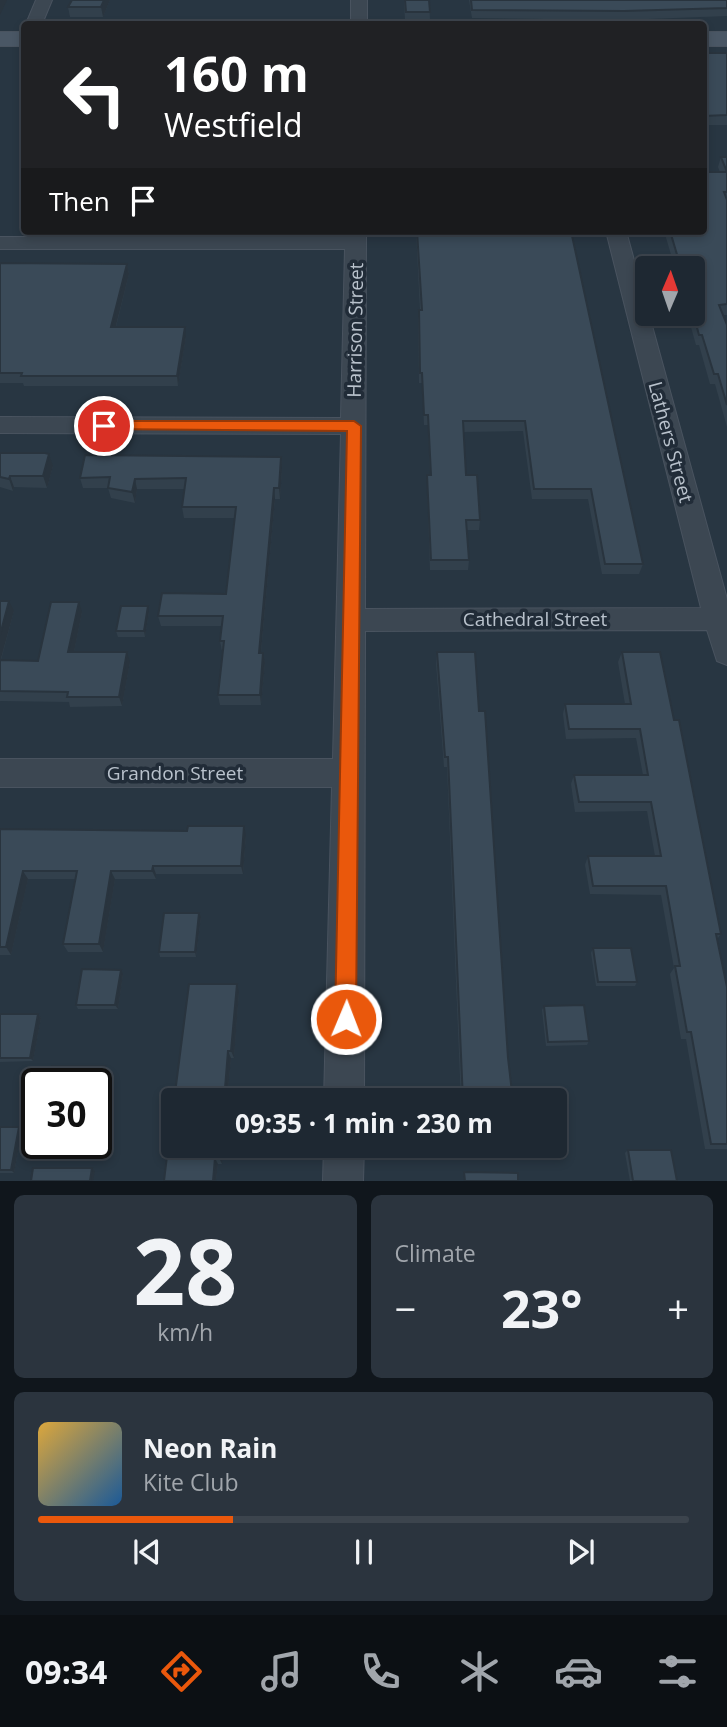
<!DOCTYPE html>
<html lang="en">
<head>
<meta charset="utf-8">
<style>
  :root { --surface:#1e2832; --page:#2b343e; --text:#f1f3f6; --muted:#a1a6ac; --line:#3c444d; --accent:#ea580c }
  body { margin:0; font-family:"Open Sans",sans-serif; background:var(--page); color:var(--text); height:100vh; display:flex; flex-direction:column; font-size:26px; white-space:nowrap }
  * { box-sizing:border-box; margin:0 }
  p { font-size:23px; color:var(--muted) }
  .icon { flex:none; width:38px; height:38px; fill:none; stroke:currentColor; stroke-width:2; stroke-linecap:round; stroke-linejoin:round }
  .map { position:relative; height:1181px; overflow:hidden }
  .side { display:flex; flex-direction:column; gap:14px; padding:14px; background:#10161c; flex:1 }
  .side>* { flex:none }
  .guide { position:absolute; left:21px; top:21px; width:686px; height:214px; border-radius:7px; box-shadow:0 4px 10px #0003,0 0 0 2px var(--line); background:#202124; color:#fff; overflow:hidden }
  .needle { width:46px; rotate:2deg }
  .tools { position:absolute; left:635px; top:256px; display:grid; gap:14px }
  .tools a { display:grid; place-items:center; width:70px; height:70px; border-radius:7px; background:var(--surface); box-shadow:0 4px 10px #0003,0 0 0 2px var(--line); font-size:35px }
  .speed { position:absolute; left:21px; top:1068px; display:flex; gap:14px; font-size:35px; font-weight:700; text-align:center }
  .speed>* { display:grid; place-content:center; width:91px; height:91px; border-radius:50%; background:var(--surface); box-shadow:0 4px 10px #0003,0 0 0 2px var(--line); line-height:1 }
  .speed .limit { border:4px solid #111; border-radius:10px; background:#fff; color:#111 }
  .pin { position:absolute; display:grid; place-items:center; width:60px; height:60px; color:#fff; margin:-30px; border:4px solid #fff; border-radius:50%; box-shadow:0 2px 7px #0007 }
  .me { position:absolute; width:77px; margin:-38px; rotate:1deg; stroke-linejoin:round; filter:drop-shadow(0 0 5px #0008) }
  .turn { display:flex; align-items:center; gap:24px; height:147px; padding:0 28px; font-size:32px }
  .turn .icon { width:91px; height:91px; stroke-width:2.5 }
  .turn b { display:block; font-size:49px; line-height:60px }
  .then { display:flex; align-items:center; height:66px; padding:0 28px; background:#0003; gap:14px; font-size:26px }
  .big { font-size:52px; font-weight:700; line-height:1.1 }
  .side .card { flex:1; display:flex; flex-direction:column; justify-content:center; gap:10px; min-width:0; padding:0 24px; border-radius:10px; background:var(--page) }
  .side .dial { align-items:center; gap:0 }
  .dial b { font-size:91px; line-height:1 }
  .song { display:flex; align-items:center; gap:21px }
  .cover { width:84px; height:84px; border-radius:10px; background:linear-gradient(135deg,hsl(40 70% 55%),hsl(210 70% 35%)) }
  .played { height:7px; border-radius:4px; background:linear-gradient(90deg,var(--accent) 30%,var(--line) 30%) }
  .keys { display:flex; justify-content:space-around; direction:ltr }
  .heat { display:flex; justify-content:space-between; align-items:center; font-size:38px; direction:ltr }
  .side .tiles { flex:1; display:grid; gap:14px; grid-template-columns:1fr 1fr }
  .card:last-child { grid-column:span 2 }
  .trip { position:absolute; left:161px; top:1088px; width:406px; height:70px; border-radius:7px; background:var(--surface); box-shadow:0 4px 10px #0003,0 0 0 2px var(--line); font-weight:700; line-height:70px; text-align:center }
  .tab-bar { display:flex; height:112px; justify-content:space-around; align-items:center; background:#0c1014; color:var(--muted) }
  .tab-bar .icon { width:49px; height:49px }
  .tab-bar .current { color:var(--accent) }
  .tab-bar b { font-size:32px; color:var(--text) }
  .map>svg:first-child { display:block }
</style>
</head>
<body>
<div class="map">
<svg width="727" height="1181" viewBox="0 0 727 1181">
  <rect width="100%" height="100%" fill="#283642"/>
  <g fill="none" stroke-linecap="round" stroke-linejoin="round">
    <defs>
      <g id="street">
        <polygon points="36,0 52,0 42,24 26,24"/>
        <rect x="351" y="0" width="16" height="24"/>
        <polygon points="346,231 366,231 365,609 701,608 606,231 626,231 727,599 727,665 717,661 707,630 365,631 364,1101 324,1101 332,787 0,787 0,759 333,759 341,434 0,433 0,417 341,418 345,249 0,249 0,237 346,237"/>
        <polygon points="324,1146 364,1146 363,1181 323,1181"/>
      </g>
      <g id="secondary">
        <rect x="0" y="32" width="24" height="14"/>
        <rect x="704" y="32" width="23" height="14"/>
      </g>
    </defs>
    <use href="#street" stroke="#49535f" stroke-width="2"/>
    <use href="#secondary" stroke="#49535f" stroke-width="2"/>
    <use href="#street" fill="#3c4752" fill-rule="evenodd"/>
    <use href="#secondary" fill="#4a5765" fill-rule="evenodd"/>
  </g>
  <g fill="#32404c">
    <polygon points="110,0 103,17 70,17 68,7"/>
    <polygon points="404,0 429,0 430,20 405,20"/>
    <polygon points="469,0 727,0 727,16 622,20 472,18"/>
    <rect x="704" y="53" width="23" height="72"/>
    <polygon points="721,157 727,157 727,315 723,315 727,325 727,427 715,384 710,384 699,345 696,345 687,313 693,313 693,268 675,268 664,231 704,231 720,172 718,167"/>
    <polygon points="416,231 571,231 643,564 639,574 602,574 588,499 532,499 523,431 463,432 466,475 480,520 479,530 467,530 469,560 468,570 430,570 427,486 427,475 430,475 428,425 424,425 422,383 419,383 418,320 419,310 420,310"/>
    <polygon points="0,263 127,264 129,274 116,327 186,337 178,386 24,386 23,383 0,383"/>
    <polygon points="0,453 53,466 47,488 14,487 13,491 0,487"/>
    <polygon points="281,457 282,468 280,499 275,499 261,653 265,663 261,705 220,705 218,695 223,651 222,651 220,641 222,626 161,626 158,616 226,594 235,518 184,518 182,507 184,489 137,489 135,503 111,498 108,488 83,488 80,478"/>
    <polygon points="0,601 14,611 1,660 38,661 82,612 74,652 130,662 122,706 70,707 69,702 0,701"/>
    <polygon points="149,612 145,637 118,637 116,631"/>
    <polygon points="437,652 508,1058 513,1101 461,1101 447,767 444,767 436,663"/>
    <polygon points="622,652 674,720 721,934 717,939 727,987 727,1149 705,1149 686,1039 681,1039 670,974 674,968 661,895 590,894 585,865 588,856 655,856 647,811 575,812 571,784 574,775 643,775 636,738 566,739 563,714 565,704 625,704 618,662"/>
    <polygon points="0,829 246,835 243,874 156,874 156,879 115,879 103,952 68,952 63,944 75,879 28,879 11,955 0,955"/>
    <polygon points="201,917 196,957 160,957 159,952"/>
    <polygon points="593,948 637,982 635,986 596,986 591,953"/>
    <polygon points="123,974 118,1009 78,1009 76,1005"/>
    <polygon points="239,992 234,1058 231,1058 227,1101 174,1101"/>
    <polygon points="544,1006 589,1041 587,1045 546,1046 542,1010"/>
    <polygon points="0,1014 38,1014 41,1018 33,1061 0,1062"/>
    <polygon points="0,1127 19,1127 22,1130 14,1173 0,1173"/>
    <polygon points="223,1146 222,1164 218,1164 216,1181 164,1181"/>
    <polygon points="628,1150 677,1181 630,1181 625,1153"/>
  </g>
  <g fill="#29343e">
    <polygon points="0,0 7,0 0,15"/>
    <polygon points="104,0 110,0 103,17 101,7"/>
    <polygon points="127,264 129,274 113,337 111,327"/>
    <polygon points="185,327 186,337 178,386 177,376"/>
    <polygon points="49,454 53,466 47,488 43,476"/>
    <polygon points="281,457 282,468 280,499 279,488"/>
    <polygon points="10,476 14,487 13,491 9,479"/>
    <polygon points="135,479 137,489 135,503 132,492"/>
    <polygon points="274,488 275,499 260,663 259,653"/>
    <polygon points="9,601 14,611 0,662 0,635"/>
    <polygon points="79,602 82,612 72,662 68,652"/>
    <polygon points="148,606 149,612 145,637 144,631"/>
    <polygon points="127,652 130,662 122,706 119,697"/>
    <polygon points="263,653 265,663 261,705 260,695"/>
    <polygon points="244,826 246,835 243,874 241,866"/>
    <polygon points="153,866 156,874 156,879 152,871"/>
    <polygon points="23,871 28,879 11,955 6,947"/>
    <polygon points="111,871 115,879 103,952 99,944"/>
    <polygon points="199,913 201,917 196,957 195,952"/>
    <polygon points="121,970 123,974 118,1009 115,1005"/>
    <polygon points="237,984 239,992 234,1058 231,1051"/>
    <polygon points="38,1014 41,1018 33,1061 30,1058"/>
    <polygon points="228,1051 231,1058 227,1101 224,1101"/>
    <polygon points="105,1066 108,1070 101,1118 98,1115"/>
    <polygon points="19,1127 22,1130 14,1173 11,1170"/>
    <polygon points="220,1146 223,1146 222,1164 219,1158"/>
    <polygon points="215,1158 218,1164 216,1181 213,1181"/>
    <polygon points="92,1168 95,1171 93,1181 90,1181"/>
  </g>
  <g fill="#3a4a58" stroke="#29343e" stroke-width="2">
    <polygon points="72,0 104,0 101,7 68,7"/>
    <polygon points="405,0 429,0 430,12 406,12"/>
    <polygon points="471,0 727,0 727,8 624,11 472,10"/>
    <polygon points="704,53 727,53 727,115 704,116"/>
    <polygon points="721,157 727,157 727,192 724,192 727,200 727,304 719,305 727,325 727,405 718,374 714,374 702,335 699,335 693,313 693,268 681,268 670,231 704,231 704,172 727,172"/>
    <polygon points="417,231 571,231 643,564 605,564 591,489 534,489 525,421 463,421 466,475 477,475 480,520 466,520 469,560 431,560 427,475 431,475 428,415 424,415 422,373 420,373 419,310 422,310"/>
    <polygon points="0,263 127,264 111,327 185,327 177,376 21,376 22,373 0,373"/>
    <polygon points="0,453 45,453 49,454 43,476 10,476 9,479 0,477"/>
    <polygon points="85,455 281,457 279,488 274,488 259,653 263,653 260,695 218,695 224,641 220,641 223,616 158,616 162,593 226,594 236,507 182,507 186,478 135,479 132,492 108,488 110,477 80,478"/>
    <polygon points="0,601 9,601 0,635"/>
    <polygon points="51,602 79,602 68,652 127,652 119,697 67,697 68,692 0,691 0,660 38,661"/>
    <polygon points="121,606 148,606 144,631 116,631"/>
    <polygon points="437,652 475,652 479,711 485,711 508,1058 513,1101 463,1101 448,757 445,757"/>
    <polygon points="622,652 660,652 674,720 679,720 721,934 716,934 727,987 727,1144 711,1144 691,1032 687,1032 675,966 680,966 666,886 593,886 588,856 661,856 651,802 579,802 574,775 648,775 640,729 569,729 565,704 631,704"/>
    <polygon points="188,826 244,826 241,866 153,866 152,871 111,871 99,944 63,944 77,871 23,871 6,947 0,947 0,829 187,831"/>
    <polygon points="164,913 199,913 195,952 159,952"/>
    <polygon points="593,948 631,948 637,982 598,982"/>
    <polygon points="82,969 121,970 115,1005 76,1005"/>
    <polygon points="189,984 237,984 231,1051 228,1051 224,1101 174,1101"/>
    <polygon points="584,1005 589,1041 548,1042 544,1006"/>
    <polygon points="0,1014 38,1014 30,1058 0,1058"/>
    <polygon points="52,1066 105,1066 98,1115 96,1115 96,1083 49,1083"/>
    <polygon points="173,1107 173,1146 220,1146 219,1158 215,1158 213,1181 164,1181"/>
    <polygon points="0,1127 19,1127 11,1170 0,1170"/>
    <polygon points="628,1150 671,1150 677,1181 633,1181"/>
    <polygon points="33,1168 92,1168 90,1181 31,1181"/>
    <polygon points="464,1172 518,1173 518,1181 465,1181"/>
  </g>
  <polygon fill="#ea580c" stroke="#983908" stroke-width="2" points="104,421 354,421 361,426 356,1019 353,1026 346,1029 338,1026 335,1019 347,431 99,429 99,422"/>
  <g text-anchor="middle" dominant-baseline="central" stroke-width="7" stroke-linejoin="round" paint-order="stroke">
    <g font-size="19" fill="#b9c2cc" stroke="#212c38">
      <text transform="translate(355 330) rotate(-89)">Harrison Street</text>
      <text transform="translate(671 442) rotate(75)">Lathers Street</text>
      <text x="535" y="619">Cathedral Street</text>
      <text x="175" y="773">Grandon Street</text>
    </g>
  </g>
</svg>
<div class="tools">
<a><svg class="needle" viewBox="-14 -14 28 28"><path d="M0-13l5 13h-10z" fill="#e53935"/><path d="M0 13l5-13h-10z" fill="#a1a6ac"/></svg></a>
</div>
<div class="speed"><div class="limit">30</div></div>
<div class="pin" style="left:104px;top:426px;background:#d93025"><svg class="icon" aria-label="arrive" viewBox="0 0 24 24"><path d="M6 21V4h12l-3 4 3 4H6"/></svg></div>
<svg class="me" style="left:346px;top:1019px" viewBox="-20 -20 40 40"><circle r="17" fill="#ea580c" stroke="#fff" stroke-width="3"/><path d="M0-11L8 9 0 5-8 9z" fill="#fff"/></svg>
<div class="trip">09:35 · 1 min · 230 m</div>
<div class="guide">
<div class="turn"><svg class="icon" aria-label="left" viewBox="0 0 24 24"><path d="M17 20v-9H6M10 6l-5 5 5 5"/></svg><div><b>160 m</b>Westfield</div></div>
<div class="then">Then<svg class="icon" aria-label="arrive" viewBox="0 0 24 24"><path d="M6 21V4h12l-3 4 3 4H6"/></svg></div>
</div>
</div>
<section class="side">
<div class="tiles">
<div class="card dial"><b>28</b><p>km/h</p></div>
<div class="card"><p>Climate</p>
<div class="heat"><a>−</a><b class="big">23°</b><a>+</a></div>
</div>
<div class="card">
<div class="song"><i class="cover"></i><div><b>Neon Rain</b><p>Kite Club</p></div></div>
<div class="played"></div>
<div class="keys"><svg class="icon" aria-label="previous" viewBox="0 0 24 24"><path d="M18 5L8 12l10 7zM5 5v14"/></svg><svg class="icon" aria-label="pause" viewBox="0 0 24 24"><path d="M8 5v14M16 5v14"/></svg><svg class="icon" aria-label="next" viewBox="0 0 24 24"><path d="M6 5l10 7-10 7zM19 5v14"/></svg></div>
</div>
</div>
</section>
<nav class="tab-bar">
<b>09:34</b>
<svg class="icon current" aria-label="directions" viewBox="0 0 24 24"><path d="M12 3l9 9-9 9-9-9zM9 14v-3h6M13 9l2 2-2 2"/></svg>
<svg class="icon" aria-label="music" viewBox="0 0 24 24"><path d="M9 18V5l10-2v13"/><circle cx="6" cy="18" r="3"/><circle cx="16" cy="16" r="3"/></svg>
<svg class="icon" aria-label="phone" viewBox="0 0 24 24"><path d="M5 4h4l2 5-3 2q2 4 5 5l2-3 5 2v4C11 20 4 13 5 4z"/></svg>
<svg class="icon" aria-label="climate" viewBox="0 0 24 24"><path d="M12 3v18M4 7l16 10M4 17L20 7"/></svg>
<svg class="icon" aria-label="car" viewBox="0 0 24 24"><path d="M5 17H2v-5l4-1 3-4h7l3 4 3 1v5h-3M9 17h6M6 11h13"/><circle cx="7" cy="17" r="2"/><circle cx="17" cy="17" r="2"/></svg>
<svg class="icon" aria-label="filters" viewBox="0 0 24 24"><path d="M4 7h16M4 17h16"/><circle cx="9" cy="7" r="2"/><circle cx="15" cy="17" r="2"/></svg>
</nav>
</body>
</html>
